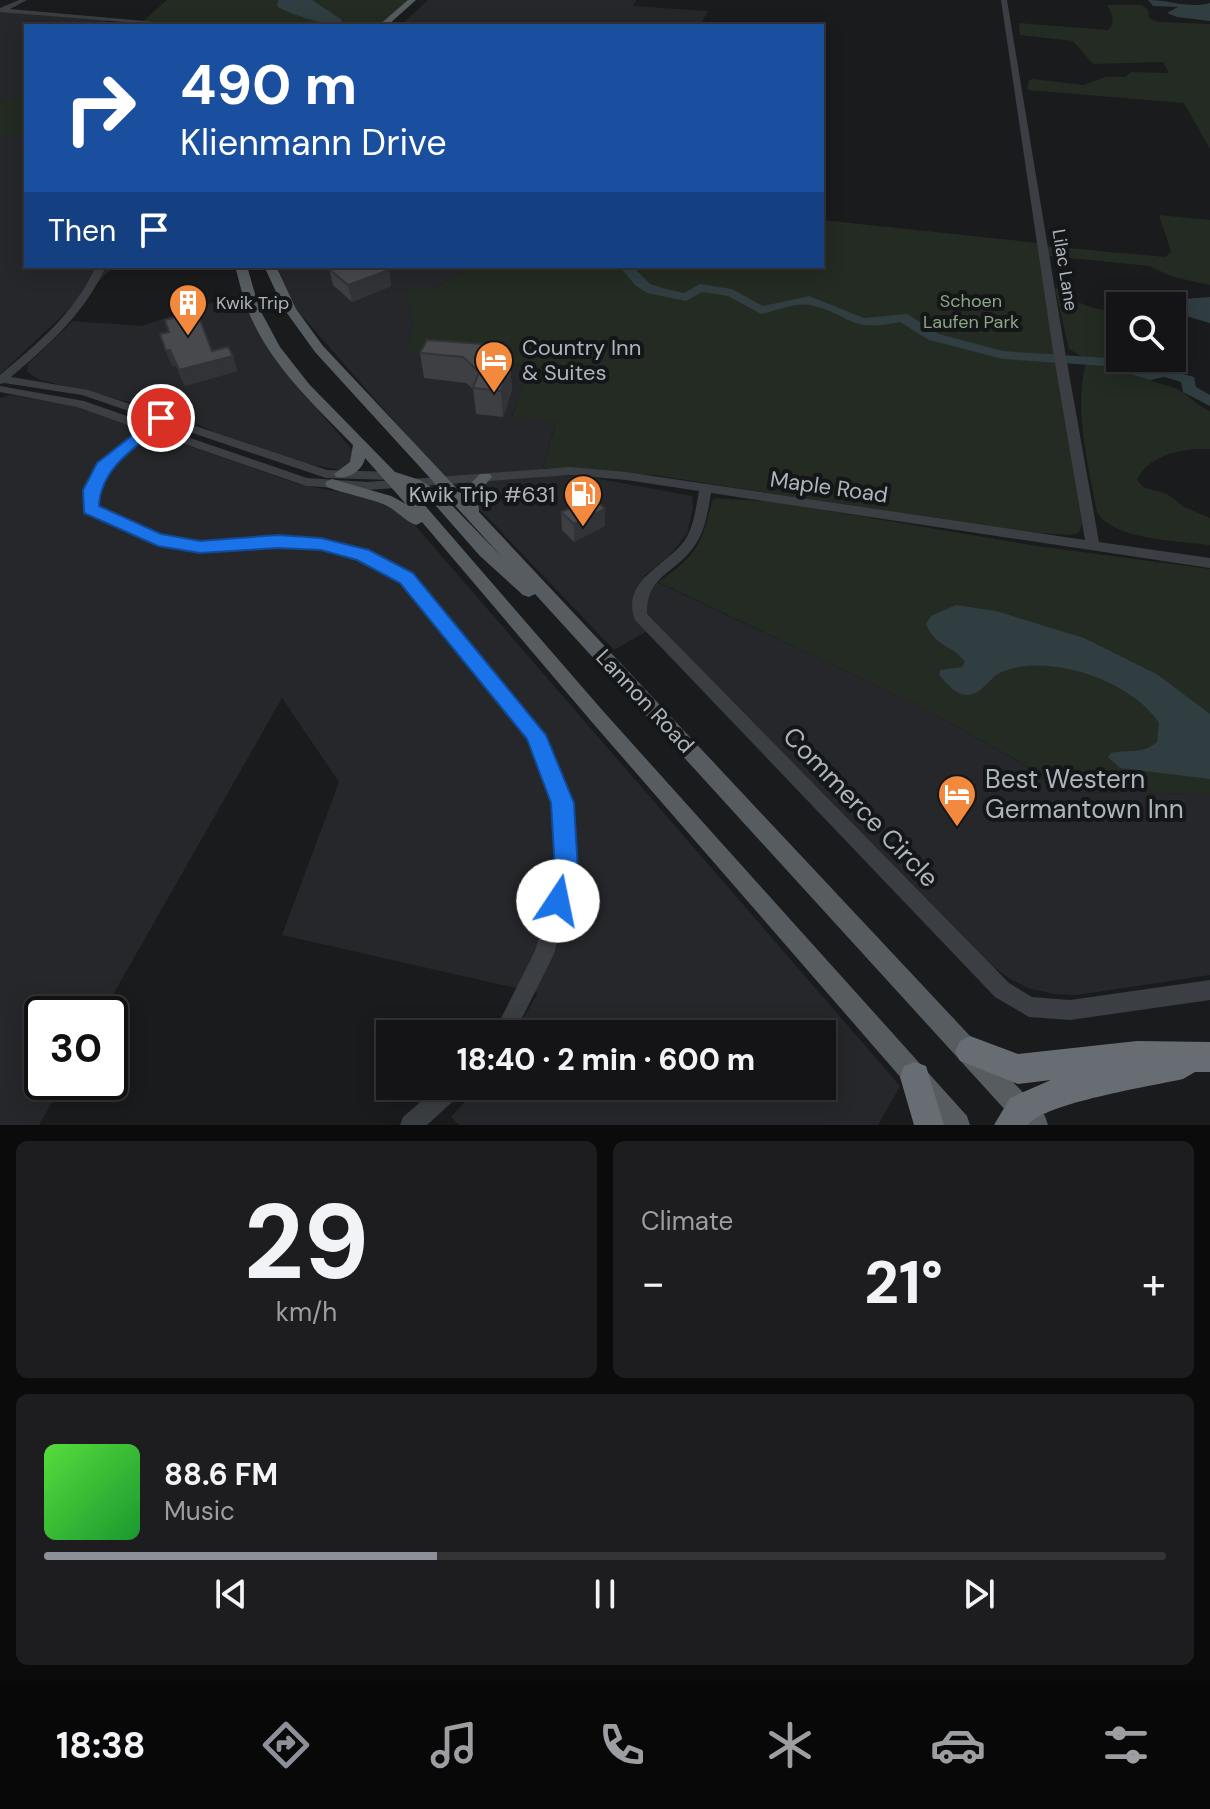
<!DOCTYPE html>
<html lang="en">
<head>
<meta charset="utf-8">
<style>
  :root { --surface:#141416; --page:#1d1d1f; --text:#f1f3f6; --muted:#9d9ea1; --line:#333335; --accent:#8c9099 }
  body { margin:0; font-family:"DM Sans",sans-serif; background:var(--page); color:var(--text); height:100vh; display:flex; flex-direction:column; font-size:30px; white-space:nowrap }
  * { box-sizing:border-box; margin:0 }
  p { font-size:26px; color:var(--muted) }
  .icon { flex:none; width:44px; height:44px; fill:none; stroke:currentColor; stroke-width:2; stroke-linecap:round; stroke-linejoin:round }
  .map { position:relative; height:1125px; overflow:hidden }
  .side { display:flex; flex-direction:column; gap:16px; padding:16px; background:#0b0b0c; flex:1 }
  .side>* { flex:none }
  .hud { position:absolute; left:24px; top:24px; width:800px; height:244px; border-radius:0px; box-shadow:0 4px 20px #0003,0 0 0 2px var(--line); background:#1a4fa0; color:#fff; overflow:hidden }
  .fabs { position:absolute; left:1106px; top:292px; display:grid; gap:16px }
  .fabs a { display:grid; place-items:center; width:80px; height:80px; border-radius:0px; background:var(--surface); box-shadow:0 4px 20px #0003,0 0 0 2px var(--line); font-size:40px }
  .speed { position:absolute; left:24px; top:996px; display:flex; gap:16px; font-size:40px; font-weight:700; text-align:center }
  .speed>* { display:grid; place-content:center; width:104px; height:104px; border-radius:50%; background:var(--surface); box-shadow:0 4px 20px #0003,0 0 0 2px var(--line); line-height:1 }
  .speed .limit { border:4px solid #111; border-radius:12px; background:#fff; color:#111 }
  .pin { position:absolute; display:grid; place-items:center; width:68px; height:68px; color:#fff; margin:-34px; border:4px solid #fff; border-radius:50%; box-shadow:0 2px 8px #0007 }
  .me { position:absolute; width:88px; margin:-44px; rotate:11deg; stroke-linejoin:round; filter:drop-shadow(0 0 6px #0008) }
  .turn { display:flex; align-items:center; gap:28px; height:168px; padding:0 24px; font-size:36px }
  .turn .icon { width:104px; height:104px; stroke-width:2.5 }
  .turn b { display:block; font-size:56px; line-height:68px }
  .then { display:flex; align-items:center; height:76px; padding:0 24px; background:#0003; gap:16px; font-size:30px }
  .big { font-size:60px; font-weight:800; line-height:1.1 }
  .side .card { flex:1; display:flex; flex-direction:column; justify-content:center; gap:12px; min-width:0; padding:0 28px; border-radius:12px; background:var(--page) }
  .side .dial { align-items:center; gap:0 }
  .dial b { font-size:104px; line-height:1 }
  .song { display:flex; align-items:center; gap:24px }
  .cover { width:96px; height:96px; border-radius:12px; background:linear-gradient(135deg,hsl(110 70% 55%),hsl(130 70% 35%)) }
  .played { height:8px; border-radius:4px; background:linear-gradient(90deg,var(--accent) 35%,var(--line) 35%) }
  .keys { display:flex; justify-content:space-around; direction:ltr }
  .heat { display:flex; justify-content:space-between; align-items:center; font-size:44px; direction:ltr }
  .side .tiles { flex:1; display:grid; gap:16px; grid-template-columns:1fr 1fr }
  .card:last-child { grid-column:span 2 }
  .trip { position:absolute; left:376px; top:1020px; width:460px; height:80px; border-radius:0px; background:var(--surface); box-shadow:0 4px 20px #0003,0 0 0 2px var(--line); font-weight:800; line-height:80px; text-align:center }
  .tab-bar { display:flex; height:128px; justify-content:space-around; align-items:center; background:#080809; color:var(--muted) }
  .tab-bar .icon { width:56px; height:56px }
  .tab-bar .current { color:var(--accent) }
  .tab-bar b { font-size:36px; color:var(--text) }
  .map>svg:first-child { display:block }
</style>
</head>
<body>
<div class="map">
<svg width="1210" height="1125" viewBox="0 0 1210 1125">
  <rect width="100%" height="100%" fill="#1a1b1d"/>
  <g fill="#26272a">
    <polygon points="428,0 636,0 633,6 708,11 700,26 400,26"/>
    <polygon points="0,10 109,19 98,26 26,26 26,266 115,266 0,374"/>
    <polygon points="277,266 474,266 433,289 413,319 409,353 531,367 512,416 556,421 543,468 548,476 583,476 692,496 693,508 687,534 668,557 644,576 916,704 1073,792 1210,794 1210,975 1077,995 1055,994 1028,988 1007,977 986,961 654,627 614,650 488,518 430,462 303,317 301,324"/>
    <polygon points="240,294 280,366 355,453 356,457 341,470 308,464 214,432 176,414 41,380 27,372 28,364 73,321 141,326"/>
    <polygon points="10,395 71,405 301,485 384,500 407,516 900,1086 878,1125 459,1125 451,1117 479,1086 822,1086 822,1034 514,1034 538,993 282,935 339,782 282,698 102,1014 42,1014 42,1082 64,1082 39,1125 0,1125 0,398"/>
  </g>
  <g fill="#232b22">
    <polygon points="167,0 412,0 382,26 198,26 142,22"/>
    <path d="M1107,5h35l6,5 1,8 9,4 52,2v125l-26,-46 -157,-13 2,-10 4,-1 50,6 23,-8h19l6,-5 38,1 -6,-11 -70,2 -20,-23 -53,-6 -1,-12 89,7c8,-8 4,-16 -1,-25z"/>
    <polygon points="11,98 26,99 26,136 0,136 0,104"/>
    <polygon points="1159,215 1210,220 1210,285 1173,277 1149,266 1049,256 1047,246 1165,257 1171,252"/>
    <polygon points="822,220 1038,243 1082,524 1079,533 1069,535 1011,531 654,475 543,468 556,422 512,417 528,373 525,366 408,353 413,319 404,290 433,289 474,266 822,266"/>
    <path d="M1061,286l9,4 3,10c18,8 29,12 47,10v48h22c3,33 19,20 40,34 10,7 17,14 28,19v38c-25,-1 -62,5 -73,31l6,7 24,7 17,13 26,11v27c-31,-4 -97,-5 -113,-33 -8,-43 -24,-105 -11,-148l-3,-7 -14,-8 -14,-60z"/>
    <path d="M715,498l61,4 261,44 173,23v225l-136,-2 -158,-88 -258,-122c38,-26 44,-37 54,-82z"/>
  </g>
  <g fill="#303e41">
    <path d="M278,0h34l30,20 -2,6c-10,0 -56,-13 -63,-20z"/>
    <path d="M1148,0c21,0 42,9 62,3v18l-33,-4 -10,-4 11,-6 -25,-1z"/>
    <polygon points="1210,297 1210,323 1186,316 1180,308 1184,299"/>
    <path d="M956,605l40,6 88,27 74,37 52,39v65l-90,-11 -12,-11 3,-4c17,-4 31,2 46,-11l2,-19c-26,-41 -108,-70 -155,-52 -13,4 -21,23 -36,24 -13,0 -21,-12 -29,-20l1,-5 22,-3 3,-5c-13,-18 -29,-14 -39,-38l5,-8z"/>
  </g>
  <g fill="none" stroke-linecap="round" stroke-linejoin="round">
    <path fill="#303e41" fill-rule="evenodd" d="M619,266h13l18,18 16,5 18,4 16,-9 32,5 31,17 46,-10 55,22 43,-4 32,20 64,17 104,7 44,13 13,-2 30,8 2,10 14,8v11l-27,-14 -2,-10 -17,-5 -14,3 -45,-14 -102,-7 -74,-19 -29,-18c-52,11 -47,-7 -90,-17 -13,-3 -35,6 -49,9l-33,-18 -26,-4 -16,9 -39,-8 -12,-8z"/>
    <g fill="#3b3e42" fill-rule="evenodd">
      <polygon points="19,0 27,0 10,9 201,26 173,26 0,12 0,8"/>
      <path d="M1001,0h6l58,351 34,191 111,16v10l-499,-75c-3,19 -6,39 -18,55 -19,26 -47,28 -46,66l362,369 23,14 38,3 140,-20v20l-140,20 -41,-3 -34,-20 -360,-377c-15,-40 32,-54 50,-80 9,-14 11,-33 14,-49l-73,-11 -56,-5 -202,15 -62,-4 -156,-54c-27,21 -48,40 -53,75l64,29 39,6 78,-5 43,2 47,13 44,22 130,156 30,73 3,68 -21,83 -40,80h-21l42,-83 22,-80 -3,-68 -25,-64 -127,-157 -43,-23 -38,-10 -43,-2 -78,5 -42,-7 -73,-33 -2,-3c6,-37 27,-59 56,-80l-62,-22 -77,-15v-6l84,15 63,22 5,-4 -70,-24 -78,-12 -4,1v-9c38,-32 75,-62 96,-109h10c-21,47 -56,78 -95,111l77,13 239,80 69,2 6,4 -4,4 172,-13 56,5 459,68 -32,-189zM163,423l163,55 66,2 -24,2 -61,-4 -149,-51z"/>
      <polygon points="439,1086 466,1086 462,1093 427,1125 400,1125 403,1117"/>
    </g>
    <g fill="#575c61" fill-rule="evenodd">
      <polygon points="408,0 416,0 387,26 378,26"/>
      <path d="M235,266h12l12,42 21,39 29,37 86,88 25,8 19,12 63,65 -187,-205 -31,-43 -20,-43h12l20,43 27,37 140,149 2,-6 15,-15h10l2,3 -14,16 1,19 566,604 3,9h-29l-484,-531 -6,3 -6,-2 -43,-39 -51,-58 -21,-12 195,225 364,405 3,9h-28l-351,-404 -169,-199 -6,3c-12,-4 -20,-16 -33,-21 -18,-7 -38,-10 -56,-17l-2,-3 2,-3 5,-2 59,17 15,8 -41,-46c-2,12 -17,22 -29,19l-2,-3 16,-12 3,-17c-40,-41 -85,-82 -106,-137 -5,-13 -8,-28 -12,-42z"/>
    </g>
    <g fill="#676d73" fill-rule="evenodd">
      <path d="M970,1036l48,18 119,-13 73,1v30h-15l-12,7c-31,7 -139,24 -155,46h-34l16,-27 41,-18 -33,4 -58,-23 -5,-10 5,-10z"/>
      <polygon points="915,1062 926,1066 944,1125 914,1125 900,1077 904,1066"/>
    </g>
  </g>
  <g fill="#3d3f42">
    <polygon points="329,269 389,270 391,286 352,302 333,285"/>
    <polygon points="160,334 212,351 233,356 237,371 185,386 176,366 172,366"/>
    <polygon points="427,340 510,365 512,390 503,417 476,414 473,389 466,383 424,378 420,353"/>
    <polygon points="561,512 605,526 574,542 562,530"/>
  </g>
  <g fill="#323336">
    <polygon points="389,270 391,286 352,302 348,285"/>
    <polygon points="170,350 176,366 172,366 166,351"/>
    <polygon points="233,356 237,371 185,386 179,370"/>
    <polygon points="510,365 512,390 503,417 501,391"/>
    <polygon points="605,509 605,526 574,542 574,524"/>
  </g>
  <g fill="#47494d" stroke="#323336" stroke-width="2">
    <polygon points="337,266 384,266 389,270 348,285 329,269"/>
    <polygon points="197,312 212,351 228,347 233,356 179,370 170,350 166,351 160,334 169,332 165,320"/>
    <polygon points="427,340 483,344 510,365 501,391 473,388 479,372 463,357 420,353"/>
    <polygon points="593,497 605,509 574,524 561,512"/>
  </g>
  <path fill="#1a73e8" stroke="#114b97" stroke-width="2" d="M161,413l5,2v7c-28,24 -65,44 -67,84l62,28 39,7 78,-6 43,3 48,12 44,23 133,162 28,68 4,68 -11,38 -9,3 -8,-3 -4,-8 9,-30 -4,-68 -24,-64 -127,-156 -43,-23 -36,-10 -43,-2 -78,5 -42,-7 -74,-33 -1,-23 14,-27z"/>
  <defs>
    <symbol id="building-pin" viewBox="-11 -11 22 30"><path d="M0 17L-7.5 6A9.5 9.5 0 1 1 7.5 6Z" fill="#f3893c" stroke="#151618"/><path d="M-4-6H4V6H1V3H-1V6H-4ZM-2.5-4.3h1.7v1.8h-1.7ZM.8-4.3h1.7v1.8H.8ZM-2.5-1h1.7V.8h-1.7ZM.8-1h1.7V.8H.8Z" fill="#fff"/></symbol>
    <symbol id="hotel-pin" viewBox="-11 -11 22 30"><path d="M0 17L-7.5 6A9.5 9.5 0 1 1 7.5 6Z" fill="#f3893c" stroke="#151618"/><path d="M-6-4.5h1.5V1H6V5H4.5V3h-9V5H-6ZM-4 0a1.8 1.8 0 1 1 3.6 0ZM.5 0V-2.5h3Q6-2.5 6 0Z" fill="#fff"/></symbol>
    <symbol id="fuel-pin" viewBox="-11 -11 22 30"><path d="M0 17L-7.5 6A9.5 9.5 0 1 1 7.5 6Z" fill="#f3893c" stroke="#151618"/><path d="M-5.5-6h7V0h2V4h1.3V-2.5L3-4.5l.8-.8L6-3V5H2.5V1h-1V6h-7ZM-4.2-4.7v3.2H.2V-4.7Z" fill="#fff"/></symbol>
  </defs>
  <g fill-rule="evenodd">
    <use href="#building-pin" x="166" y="281" width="44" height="60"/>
    <use href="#hotel-pin" x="472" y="338" width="44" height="60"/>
    <use href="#fuel-pin" x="561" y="472" width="44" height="60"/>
    <use href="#hotel-pin" x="935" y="772" width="44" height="60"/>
  </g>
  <g text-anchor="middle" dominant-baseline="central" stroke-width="8" stroke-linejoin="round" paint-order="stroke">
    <g font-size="18" fill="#adb5bc" stroke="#151618">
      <text transform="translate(1065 270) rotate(81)">Lilac Lane</text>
    </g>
    <g font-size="18" fill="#8ba784" stroke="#151618">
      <text x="971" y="301">Schoen<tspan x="971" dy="21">Laufen Park</tspan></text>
    </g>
    <g font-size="18" fill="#adb5bc" stroke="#151618" text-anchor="start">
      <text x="216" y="303">Kwik Trip</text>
    </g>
    <g font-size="22" fill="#adb5bc" stroke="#151618" text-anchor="start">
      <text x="522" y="347">Country Inn<tspan x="522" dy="25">&amp; Suites</tspan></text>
      <text x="555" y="494" text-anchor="end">Kwik Trip #631</text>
    </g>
    <g font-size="22" fill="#adb5bc" stroke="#151618">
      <text transform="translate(829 487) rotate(8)">Maple Road</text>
      <text transform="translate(645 701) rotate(47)">Lannon Road</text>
    </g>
    <g font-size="26" fill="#adb5bc" stroke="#151618" text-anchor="start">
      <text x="985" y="779">Best Western<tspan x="985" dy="30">Germantown Inn</tspan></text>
    </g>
    <g font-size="26" fill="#adb5bc" stroke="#151618">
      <text transform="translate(861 807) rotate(46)">Commerce Circle</text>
    </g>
  </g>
</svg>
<div class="fabs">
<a><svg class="icon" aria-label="search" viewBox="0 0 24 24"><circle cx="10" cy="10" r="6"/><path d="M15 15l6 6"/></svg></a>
</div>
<div class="speed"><div class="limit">30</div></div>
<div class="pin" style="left:161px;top:418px;background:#d93025"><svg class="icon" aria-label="arrive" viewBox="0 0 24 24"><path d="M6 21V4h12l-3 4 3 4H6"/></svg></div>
<svg class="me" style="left:558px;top:901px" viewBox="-20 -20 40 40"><circle r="19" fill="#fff"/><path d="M0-13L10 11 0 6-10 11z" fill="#1a73e8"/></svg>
<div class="trip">18:40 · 2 min · 600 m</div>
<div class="hud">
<div class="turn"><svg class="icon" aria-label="right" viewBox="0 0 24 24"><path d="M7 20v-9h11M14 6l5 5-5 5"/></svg><div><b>490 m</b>Klienmann Drive</div></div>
<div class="then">Then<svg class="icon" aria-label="arrive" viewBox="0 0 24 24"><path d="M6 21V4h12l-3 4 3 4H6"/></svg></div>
</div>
</div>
<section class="side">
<div class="tiles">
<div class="card dial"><b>29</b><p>km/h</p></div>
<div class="card"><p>Climate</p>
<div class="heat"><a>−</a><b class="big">21°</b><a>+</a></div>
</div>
<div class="card">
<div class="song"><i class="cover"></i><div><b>88.6 FM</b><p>Music</p></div></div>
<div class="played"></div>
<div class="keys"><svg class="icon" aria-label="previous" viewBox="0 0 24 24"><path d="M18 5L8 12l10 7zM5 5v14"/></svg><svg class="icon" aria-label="pause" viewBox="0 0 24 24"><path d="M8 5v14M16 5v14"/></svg><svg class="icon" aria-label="next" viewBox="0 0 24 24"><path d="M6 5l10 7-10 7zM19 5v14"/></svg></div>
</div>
</div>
</section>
<nav class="tab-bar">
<b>18:38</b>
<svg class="icon current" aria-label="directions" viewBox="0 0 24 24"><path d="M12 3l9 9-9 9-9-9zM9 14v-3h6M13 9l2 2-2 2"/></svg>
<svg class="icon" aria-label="music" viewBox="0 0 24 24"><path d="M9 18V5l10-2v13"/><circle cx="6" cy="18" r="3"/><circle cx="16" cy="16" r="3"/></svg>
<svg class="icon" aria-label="phone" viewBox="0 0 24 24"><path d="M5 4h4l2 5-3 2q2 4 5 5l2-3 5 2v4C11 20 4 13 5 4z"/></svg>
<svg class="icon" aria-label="climate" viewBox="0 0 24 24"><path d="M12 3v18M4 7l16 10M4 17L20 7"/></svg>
<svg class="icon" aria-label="car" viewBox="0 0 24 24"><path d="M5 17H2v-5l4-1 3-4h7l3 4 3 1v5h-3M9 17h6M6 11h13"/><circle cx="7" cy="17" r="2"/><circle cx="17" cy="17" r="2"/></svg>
<svg class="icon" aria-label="filters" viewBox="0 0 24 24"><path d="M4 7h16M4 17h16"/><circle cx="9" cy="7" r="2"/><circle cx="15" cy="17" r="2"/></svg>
</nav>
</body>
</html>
